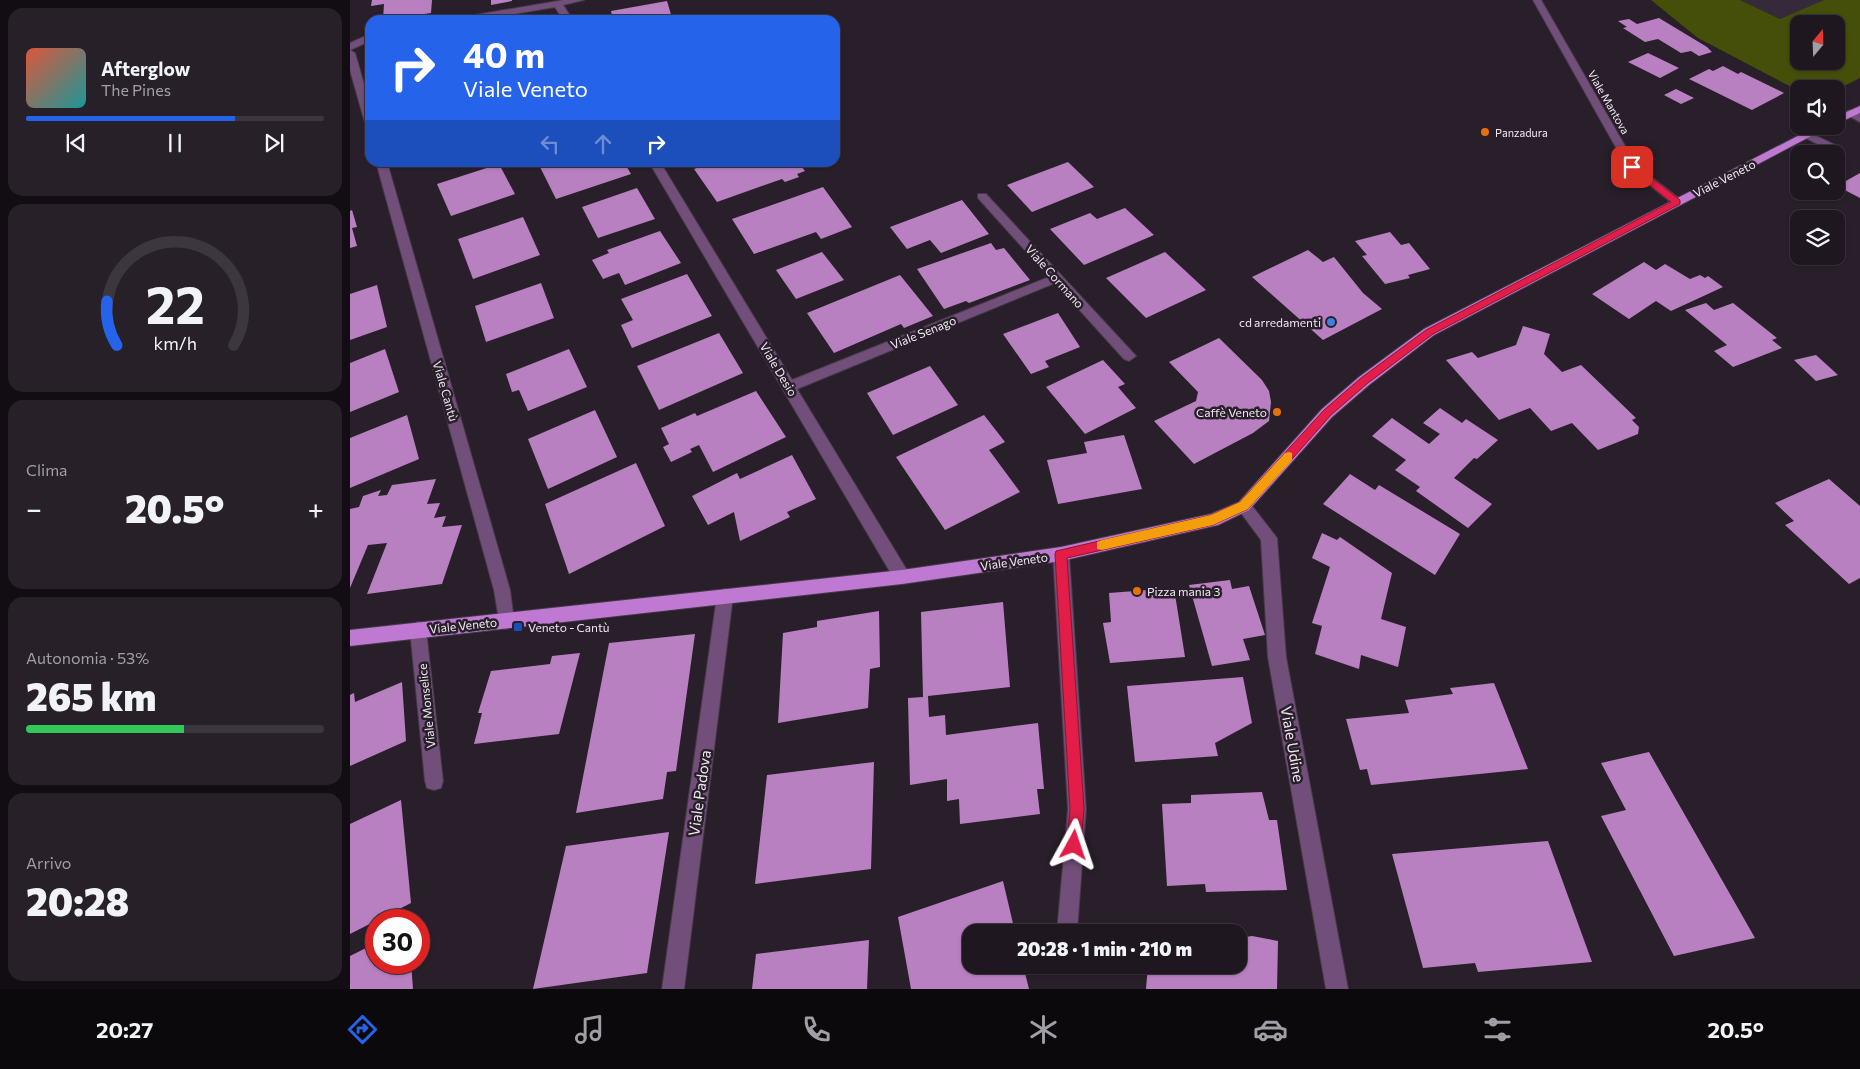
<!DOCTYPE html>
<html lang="it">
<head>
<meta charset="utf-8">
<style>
  :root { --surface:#1f1720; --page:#272029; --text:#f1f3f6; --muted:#a19fa5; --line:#3c363e; --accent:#2563eb }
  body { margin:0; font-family:Commissioner,sans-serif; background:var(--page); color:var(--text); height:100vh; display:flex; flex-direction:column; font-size:19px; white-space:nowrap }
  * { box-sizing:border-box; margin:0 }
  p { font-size:16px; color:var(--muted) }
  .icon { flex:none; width:28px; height:28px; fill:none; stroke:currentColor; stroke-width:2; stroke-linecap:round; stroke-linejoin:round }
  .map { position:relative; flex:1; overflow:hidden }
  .panel { display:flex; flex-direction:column; gap:8px; padding:8px; background:#110d12; width:350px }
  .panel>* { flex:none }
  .guide { position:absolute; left:15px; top:15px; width:475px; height:152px; border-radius:15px; box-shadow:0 1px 4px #0004,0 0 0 1px var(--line); background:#2563eb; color:#fff; overflow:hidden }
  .needle { width:32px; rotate:19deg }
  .tools { position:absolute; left:1440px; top:15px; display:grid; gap:10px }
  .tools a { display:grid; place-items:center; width:55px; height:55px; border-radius:10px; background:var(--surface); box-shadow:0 1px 4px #0004,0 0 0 1px var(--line); font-size:25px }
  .speed { position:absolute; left:15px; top:909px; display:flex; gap:10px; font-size:25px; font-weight:700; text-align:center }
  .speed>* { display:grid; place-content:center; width:65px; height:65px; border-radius:50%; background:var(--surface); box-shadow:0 1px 4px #0004,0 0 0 1px var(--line); line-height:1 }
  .speed .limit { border:8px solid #d22; background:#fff; color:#111 }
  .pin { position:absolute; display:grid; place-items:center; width:42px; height:42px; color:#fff; margin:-21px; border-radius:10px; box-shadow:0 2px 8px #0006 }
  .me { position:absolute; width:55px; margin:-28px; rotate:5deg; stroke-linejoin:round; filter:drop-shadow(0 0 4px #0008) }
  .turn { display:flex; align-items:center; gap:18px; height:105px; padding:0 15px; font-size:22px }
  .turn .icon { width:65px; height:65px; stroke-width:2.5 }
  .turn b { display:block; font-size:35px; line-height:42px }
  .lanes { display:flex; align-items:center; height:48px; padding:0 15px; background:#0003; justify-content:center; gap:25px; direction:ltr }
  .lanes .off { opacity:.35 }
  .big { font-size:38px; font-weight:800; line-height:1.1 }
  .panel .card { flex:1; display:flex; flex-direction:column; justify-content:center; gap:8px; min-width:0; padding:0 18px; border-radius:15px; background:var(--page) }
  .panel .dial { align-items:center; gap:0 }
  .dial svg { height:130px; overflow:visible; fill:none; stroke:var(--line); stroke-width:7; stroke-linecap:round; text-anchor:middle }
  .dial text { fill:var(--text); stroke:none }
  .song { display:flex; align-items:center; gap:15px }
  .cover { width:60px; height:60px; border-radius:8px; background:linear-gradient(135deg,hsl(10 70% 55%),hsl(180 70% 35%)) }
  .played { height:5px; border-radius:2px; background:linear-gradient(90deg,var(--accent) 70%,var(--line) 70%) }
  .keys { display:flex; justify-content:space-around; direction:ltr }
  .heat { display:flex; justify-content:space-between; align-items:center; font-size:28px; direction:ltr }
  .charge { height:8px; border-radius:4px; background:linear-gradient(90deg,#34c759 53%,var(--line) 0) }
  .trip { position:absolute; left:612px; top:924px; width:285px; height:50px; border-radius:15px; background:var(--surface); box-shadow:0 1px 4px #0004,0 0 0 1px var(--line); font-weight:800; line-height:50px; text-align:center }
  .tab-bar { display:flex; height:80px; justify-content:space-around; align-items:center; background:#0c090d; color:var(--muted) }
  .tab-bar .icon { width:35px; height:35px }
  .tab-bar .on { color:var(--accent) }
  .tab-bar b { font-size:22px; color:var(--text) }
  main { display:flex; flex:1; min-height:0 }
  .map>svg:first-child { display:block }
</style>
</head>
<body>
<main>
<section class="panel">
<div class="card">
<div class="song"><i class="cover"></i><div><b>Afterglow</b><p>The Pines</p></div></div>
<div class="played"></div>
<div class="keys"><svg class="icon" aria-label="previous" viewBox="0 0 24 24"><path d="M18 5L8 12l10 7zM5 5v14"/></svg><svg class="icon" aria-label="pause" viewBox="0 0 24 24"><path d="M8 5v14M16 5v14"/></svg><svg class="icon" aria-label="next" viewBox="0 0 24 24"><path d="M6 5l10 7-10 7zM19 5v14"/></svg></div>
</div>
<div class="card dial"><svg viewBox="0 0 100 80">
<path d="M14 69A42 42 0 1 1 86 69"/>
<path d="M14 69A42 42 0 0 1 8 42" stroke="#2563eb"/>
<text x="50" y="56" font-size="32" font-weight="700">22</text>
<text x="50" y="72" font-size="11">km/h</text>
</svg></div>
<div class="card"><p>Clima</p>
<div class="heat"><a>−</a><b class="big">20.5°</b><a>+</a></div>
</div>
<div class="card"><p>Autonomia · 53%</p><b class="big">265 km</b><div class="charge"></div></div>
<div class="card"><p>Arrivo</p><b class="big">20:28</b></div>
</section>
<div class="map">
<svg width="1510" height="989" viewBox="0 0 1510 989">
  <rect width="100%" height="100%" fill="#291f2b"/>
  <polygon fill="#342a39" points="1390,0 1474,0 1430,19"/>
  <path fill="#454f09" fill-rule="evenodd" d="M1301,0h89l40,19 44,-19h36v78l-24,12 -37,-1v2l-101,-53zM1449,24h37v37h-37z"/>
  <g fill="#b980c1">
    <polygon points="22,0 82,0 81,13 33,20 34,4 21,6"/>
    <polygon points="141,0 162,0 162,1 141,5"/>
    <polygon points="317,1 322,18 263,20 261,11"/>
    <polygon points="1309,18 1357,47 1362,52 1349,56 1341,51 1331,53 1308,39 1295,42 1273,28 1277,27 1268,21 1279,19 1287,24"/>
    <polygon points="1298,53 1329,68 1310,78 1278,62"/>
    <polygon points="1373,66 1388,74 1391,72 1434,93 1402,110 1339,79 1359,69 1363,71"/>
    <polygon points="1326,89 1344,98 1331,104 1314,95"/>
    <polygon points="203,162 274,162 281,174 206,199 190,167"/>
    <polygon points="362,162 448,162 455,171 447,174 449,177 435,182 432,179 367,202 344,169"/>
    <polygon points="718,162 744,187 682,212 657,185"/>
    <polygon points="149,164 165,194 101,216 87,184"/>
    <polygon points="1510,173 1510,198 1487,186"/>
    <polygon points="473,187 502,227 471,239 466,232 404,254 382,219"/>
    <polygon points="287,188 305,219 248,238 232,207"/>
    <polygon points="612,200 639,234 591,253 580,240 557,249 540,227"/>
    <polygon points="775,208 804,235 734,265 700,229 740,213 747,219"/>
    <polygon points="2,210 7,227 2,228 7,246 0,248 0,211"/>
    <polygon points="173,217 190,255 123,279 108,239"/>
    <polygon points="310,231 331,263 275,285 269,273 253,279 242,260 259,253 257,250"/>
    <polygon points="1040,232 1051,245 1059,243 1080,269 1058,275 1060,278 1035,284 1012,256 1017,255 1005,241"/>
    <polygon points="641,243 646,250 654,248 680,280 619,303 616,301 594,309 567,269"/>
    <polygon points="958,250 973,262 984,257 1013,293 1032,309 973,340 902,277"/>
    <polygon points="472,252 494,280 446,299 426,270"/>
    <polygon points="815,252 856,290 796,318 756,278"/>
    <polygon points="1294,262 1306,270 1315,264 1340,279 1350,275 1355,278 1358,276 1373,287 1321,311 1306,301 1279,319 1242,294"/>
    <polygon points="337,274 362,316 282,348 271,325 283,320 271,299"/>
    <polygon points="550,275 583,316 554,328 551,324 484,353 457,313"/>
    <polygon points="191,283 204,318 136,342 125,306"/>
    <polygon points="27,285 37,327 0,340 0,294"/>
    <polygon points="1356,303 1364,310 1383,303 1427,338 1422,340 1432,348 1383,367 1364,351 1377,345 1335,310"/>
    <polygon points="708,313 730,347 695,361 699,367 681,374 653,334"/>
    <polygon points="1173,326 1200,334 1194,354 1212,372 1231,365 1286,418 1282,420 1289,427 1288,434 1248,450 1222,423 1201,431 1180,408 1149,420 1096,360 1122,352 1128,358 1166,345"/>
    <polygon points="369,333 393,373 309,410 287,366"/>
    <polygon points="869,338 912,380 919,391 921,402 919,421 903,433 844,464 804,421 846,401 848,392 819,362"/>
    <polygon points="35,349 49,392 0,412 0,363"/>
    <polygon points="219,349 237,387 178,411 169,390 162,392 156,374"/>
    <polygon points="1466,355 1488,375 1466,381 1444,360"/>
    <polygon points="753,360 775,384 768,387 786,408 735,434 696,387"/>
    <polygon points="580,366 608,405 543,435 517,393"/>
    <polygon points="406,391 436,437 363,472 349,445 340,449 342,452 321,462 313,447 319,444 311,428 345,413 347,416"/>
    <polygon points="1090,408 1112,423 1116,419 1148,440 1127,459 1124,458 1104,478 1142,504 1118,528 1066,491 1070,487 1045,470 1056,460 1022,436 1042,418 1079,444 1090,434 1073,423"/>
    <polygon points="245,410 267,457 198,489 178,439"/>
    <polygon points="57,415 69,459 0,488 0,438"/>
    <polygon points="634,415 655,442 639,450 670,492 595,530 546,457"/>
    <polygon points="774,435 792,489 708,504 697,460 737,453 734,442"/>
    <polygon points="442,455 466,499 437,512 440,517 390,541 384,512 358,525 342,496 387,473 390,479"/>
    <polygon points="286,463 315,526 219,574 195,504"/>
    <polygon points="1000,474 1025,490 1029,485 1110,534 1085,575 973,504"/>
    <polygon points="86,479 77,504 90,503 84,518 96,516 92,527 112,525 92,584 17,594 37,543 18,545 0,588 0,509 9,507 13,496 31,490 28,496 37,495 42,485"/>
    <polygon points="1479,479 1510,506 1510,578 1499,584 1435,525 1444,521 1425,503"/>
    <polygon points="972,533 987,540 990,537 1042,573 1031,619 1056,627 1048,667 1011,655 1009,669 965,654 972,626 962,623 980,567 962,558"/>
    <polygon points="880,580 882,589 899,586 915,635 893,639 900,660 862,666 839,585"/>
    <polygon points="824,588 835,657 760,663 753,623 761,622 759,593"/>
    <polygon points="653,602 660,687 578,696 579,717 595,715 596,735 688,723 694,789 687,789 690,814 610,824 609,799 597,801 597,779 560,785 558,698 573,697 571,612"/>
    <polygon points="529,611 530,667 520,669 518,708 428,723 433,633 467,627 467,621"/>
    <polygon points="345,634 326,771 317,772 313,799 226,813 259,643"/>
    <polygon points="230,653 209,734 124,744 132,713 128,713 141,671 200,664 202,656"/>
    <polygon points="893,677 902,723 865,743 868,756 785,762 777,686"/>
    <polygon points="52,682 56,741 0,766 0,695 4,693 5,702"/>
    <polygon points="1144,683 1178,769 1021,785 1017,769 1010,770 996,719 1059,713 1055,700 1103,694 1100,688"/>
    <polygon points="1299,752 1405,938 1324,956 1251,816 1276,810 1251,763"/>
    <polygon points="524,762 521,869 405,884 417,775"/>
    <polygon points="912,792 919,820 927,820 937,890 856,892 855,884 817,886 812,804 841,803 841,795"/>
    <polygon points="51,800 61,903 0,934 0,824"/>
    <polygon points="319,832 297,973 183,989 216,846"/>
    <polygon points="1198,841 1242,962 1128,972 1125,963 1073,968 1042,854"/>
    <polygon points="653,881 665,932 621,932 621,965 673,965 679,989 561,989 548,917"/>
    <polygon points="902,936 928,941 927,989 796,989 798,965 889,965 889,938"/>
    <polygon points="519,940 517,989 402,989 406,954"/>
    <polygon points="26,943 26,962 61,962 63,989 0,989 0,956"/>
  </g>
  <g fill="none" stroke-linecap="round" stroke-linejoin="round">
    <defs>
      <g id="minor">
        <polygon points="214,0 234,0 213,5 223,20 213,20 205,7 129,20 108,20 113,17"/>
        <polygon points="1183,0 1191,0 1286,165 1331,200 1331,204 1323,204 1277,167"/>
        <polygon points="20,34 20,41 0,50 0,43"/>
        <polygon points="0,50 5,53 20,105 20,126 15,123 0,70"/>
        <polygon points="1501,110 1510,114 1510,122 1497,115 1497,111"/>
        <polygon points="1458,132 1485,145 1486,147 1485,149 1477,149 1454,137 1454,133"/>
        <polygon points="26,162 37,162 160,590 164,621 162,626 156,629 150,626 144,590"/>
        <polygon points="299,162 310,162 442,380 699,277 628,198 628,194 636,194 786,356 779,361 774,359 705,283 447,389 558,572 560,577 558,582 552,584 546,582"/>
        <polygon points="894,500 899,502 927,538 936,657 998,989 976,989 918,657 911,540 886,506 889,502"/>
        <polygon points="711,547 717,549 719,554 736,809 727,932 707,932 718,809 703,554 705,549"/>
        <polygon points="375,589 381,591 383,596 334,989 312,989 367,596 369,591"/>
        <polygon points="68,622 74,625 76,630 93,781 91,788 84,790 77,788 75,781 60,630 62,625"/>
      </g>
      <g id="major">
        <polygon points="1510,106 1510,113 1486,124 1486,117"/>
        <polygon points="1467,126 1480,126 1084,335 1019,385 982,417 899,510 868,525 711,561 552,584 0,646 0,630 552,570 711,547 861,514 889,502 972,409 1009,377 1074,329"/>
      </g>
    </defs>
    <use href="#minor" stroke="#453b47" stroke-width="2"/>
    <use href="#major" stroke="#453b47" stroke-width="2"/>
    <use href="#minor" fill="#714f7a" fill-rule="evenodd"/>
    <use href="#major" fill="#bf79d2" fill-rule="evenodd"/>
  </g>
  <polygon fill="#e11d48" stroke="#92132f" points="1279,165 1285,165 1330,200 1330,204 1083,334 1018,383 981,415 898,509 863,525 717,558 734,809 731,845 729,850 724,852 719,850 717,845 720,809 705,554 706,551 861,515 890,502 974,410 1011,378 1076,330 1321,202 1279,169"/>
  <polygon fill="#f59e0b" points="939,452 942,453 942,460 898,509 863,525 752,550 747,549 747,542 752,540 861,515 890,502 935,453"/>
  <g fill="#e8710a" stroke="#291f2b" stroke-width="2">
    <circle cx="1135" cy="132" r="5"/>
    <circle cx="927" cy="412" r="5"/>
    <circle cx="787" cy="591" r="5"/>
  </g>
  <circle fill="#3f7fe0" stroke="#291f2b" stroke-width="2" cx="981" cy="322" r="5"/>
  <rect fill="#1a4fb4" stroke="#291f2b" stroke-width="2" x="163" y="622" width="10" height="10" rx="2.5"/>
  <g text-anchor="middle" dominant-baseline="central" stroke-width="5" stroke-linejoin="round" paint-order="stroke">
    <g font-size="11" fill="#efe8f0" stroke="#291f2b">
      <text transform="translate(1259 102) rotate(60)">Viale Mantova</text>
    </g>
    <g font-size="11" fill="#efe8f0" stroke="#291f2b" text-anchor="start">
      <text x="1145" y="132">Panzadura</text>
    </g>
    <g font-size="12" fill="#efe8f0" stroke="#291f2b">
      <text transform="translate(1374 178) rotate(-27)">Viale Veneto</text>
      <text transform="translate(705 276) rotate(48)">Viale Cormano</text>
      <text transform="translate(573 332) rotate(-22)">Viale Senago</text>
      <text transform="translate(429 369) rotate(59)">Viale Desio</text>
      <text transform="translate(96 391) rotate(74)">Viale Cantù</text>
      <text transform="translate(664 561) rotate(-8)">Viale Veneto</text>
      <text transform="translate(113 625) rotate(-6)">Viale Veneto</text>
      <text transform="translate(76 706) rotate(-96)">Viale Monselice</text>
    </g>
    <g font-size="12" fill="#efe8f0" stroke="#291f2b" text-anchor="end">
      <text x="971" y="322">cd arredamenti</text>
      <text x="917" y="412">Caffè Veneto</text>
      <text x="797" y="591" text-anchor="start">Pizza mania 3</text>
      <text x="178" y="627" text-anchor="start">Veneto - Cantù</text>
    </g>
    <g font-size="15" fill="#efe8f0" stroke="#291f2b">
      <text transform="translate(943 744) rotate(80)">Viale Udine</text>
      <text transform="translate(349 793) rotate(-82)">Viale Padova</text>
    </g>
  </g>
</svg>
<div class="tools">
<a><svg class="needle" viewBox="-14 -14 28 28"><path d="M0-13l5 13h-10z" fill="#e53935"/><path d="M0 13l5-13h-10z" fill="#a19fa5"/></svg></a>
<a><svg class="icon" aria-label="sound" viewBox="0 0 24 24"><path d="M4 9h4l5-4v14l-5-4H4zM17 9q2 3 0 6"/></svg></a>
<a><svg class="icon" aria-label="search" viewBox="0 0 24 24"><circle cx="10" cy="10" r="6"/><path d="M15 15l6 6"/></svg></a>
<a><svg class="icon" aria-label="layers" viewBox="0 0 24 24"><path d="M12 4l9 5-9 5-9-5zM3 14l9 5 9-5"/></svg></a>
</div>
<div class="speed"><div class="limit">30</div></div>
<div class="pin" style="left:1282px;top:167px;background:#d93025"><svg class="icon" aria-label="arrive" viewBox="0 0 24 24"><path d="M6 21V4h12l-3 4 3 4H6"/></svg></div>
<svg class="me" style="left:724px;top:845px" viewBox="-20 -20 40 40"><path d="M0-17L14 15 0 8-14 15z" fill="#e11d48" stroke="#fff" stroke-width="4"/></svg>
<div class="trip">20:28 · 1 min · 210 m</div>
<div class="guide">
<div class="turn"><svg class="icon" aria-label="right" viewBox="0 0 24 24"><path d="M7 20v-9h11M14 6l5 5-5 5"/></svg><div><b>40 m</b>Viale Veneto</div></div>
<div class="lanes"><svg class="icon off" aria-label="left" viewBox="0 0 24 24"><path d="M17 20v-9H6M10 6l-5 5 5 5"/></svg><svg class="icon off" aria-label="ahead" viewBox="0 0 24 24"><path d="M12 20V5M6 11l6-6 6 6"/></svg><svg class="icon" aria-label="right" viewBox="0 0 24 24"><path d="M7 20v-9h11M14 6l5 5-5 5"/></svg></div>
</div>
</div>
</main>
<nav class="tab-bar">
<b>20:27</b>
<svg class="icon on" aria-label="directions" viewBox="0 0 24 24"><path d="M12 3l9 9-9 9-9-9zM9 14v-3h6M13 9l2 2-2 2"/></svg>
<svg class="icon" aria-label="music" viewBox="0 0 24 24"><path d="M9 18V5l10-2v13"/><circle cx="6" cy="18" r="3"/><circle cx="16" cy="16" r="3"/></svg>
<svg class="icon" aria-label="phone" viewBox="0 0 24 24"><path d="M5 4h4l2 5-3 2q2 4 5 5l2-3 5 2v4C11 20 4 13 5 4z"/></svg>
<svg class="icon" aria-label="climate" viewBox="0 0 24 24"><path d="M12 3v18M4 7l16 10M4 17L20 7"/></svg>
<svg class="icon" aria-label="car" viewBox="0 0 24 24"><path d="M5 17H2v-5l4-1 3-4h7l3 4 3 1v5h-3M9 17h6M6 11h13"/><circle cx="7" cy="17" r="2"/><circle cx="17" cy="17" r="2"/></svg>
<svg class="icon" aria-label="filters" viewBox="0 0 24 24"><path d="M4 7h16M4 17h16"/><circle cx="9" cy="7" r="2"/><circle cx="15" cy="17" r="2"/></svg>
<b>20.5°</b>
</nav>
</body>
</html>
